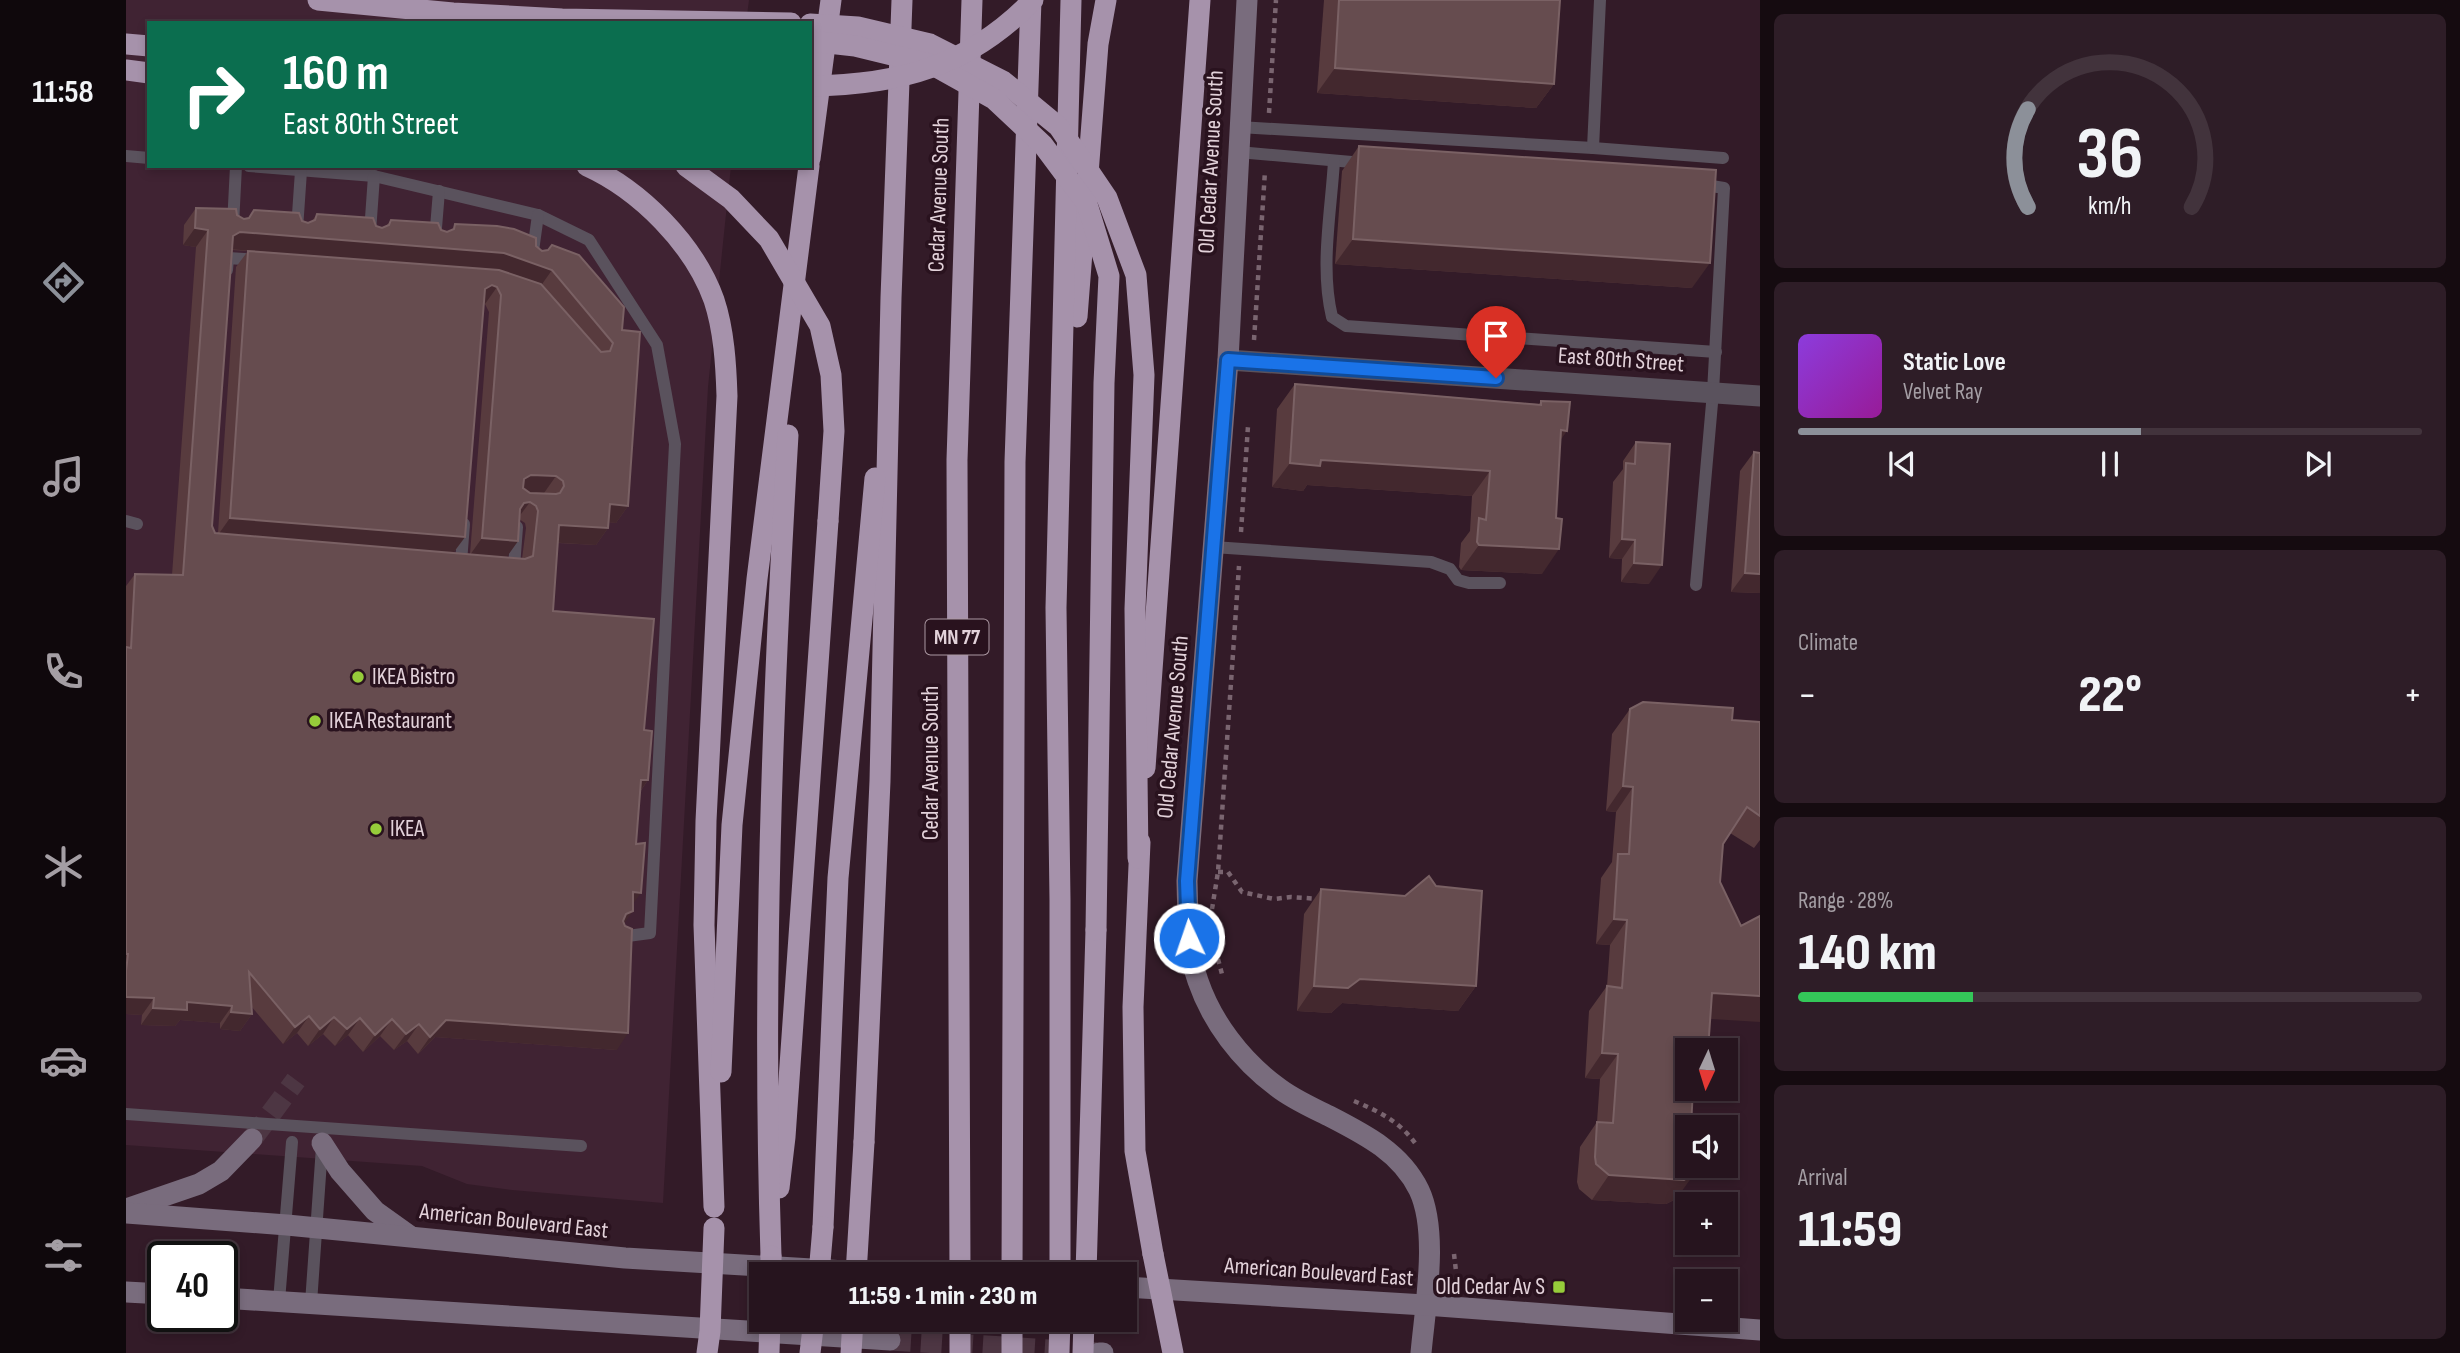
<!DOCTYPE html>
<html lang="en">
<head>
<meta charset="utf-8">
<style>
  :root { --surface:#26141e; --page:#2e1d27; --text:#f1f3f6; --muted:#a49ea4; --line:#42333c; --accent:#8c9099 }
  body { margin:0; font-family:"Sofia Sans Condensed",sans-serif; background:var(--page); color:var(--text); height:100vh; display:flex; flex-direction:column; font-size:26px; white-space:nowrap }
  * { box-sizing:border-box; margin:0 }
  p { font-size:23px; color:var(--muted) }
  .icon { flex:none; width:38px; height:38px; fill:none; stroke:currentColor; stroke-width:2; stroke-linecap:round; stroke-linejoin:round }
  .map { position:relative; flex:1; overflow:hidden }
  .details { display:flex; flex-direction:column; gap:14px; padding:14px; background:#150b10; width:700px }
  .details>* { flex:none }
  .guide { position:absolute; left:21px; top:21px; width:665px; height:147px; border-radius:0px; box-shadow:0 4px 10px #0003,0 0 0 2px var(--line); background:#0b6e4f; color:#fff; overflow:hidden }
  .needle { width:46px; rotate:184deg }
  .tools { position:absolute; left:1549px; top:1038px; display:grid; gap:14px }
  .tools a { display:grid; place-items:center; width:63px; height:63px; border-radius:0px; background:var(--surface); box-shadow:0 4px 10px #0003,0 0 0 2px var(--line); font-size:35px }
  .speed { position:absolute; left:21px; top:1241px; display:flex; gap:14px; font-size:35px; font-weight:700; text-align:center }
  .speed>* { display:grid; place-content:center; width:91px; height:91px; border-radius:50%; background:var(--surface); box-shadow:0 4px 10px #0003,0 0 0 2px var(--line); line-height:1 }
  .speed .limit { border:4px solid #111; border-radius:10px; background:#fff; color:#111 }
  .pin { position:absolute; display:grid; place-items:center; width:60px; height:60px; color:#fff; margin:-72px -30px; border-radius:50% 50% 50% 0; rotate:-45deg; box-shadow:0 0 7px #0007 }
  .pin .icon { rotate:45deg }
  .me { position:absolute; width:77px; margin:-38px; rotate:357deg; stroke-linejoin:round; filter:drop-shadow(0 0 5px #0008) }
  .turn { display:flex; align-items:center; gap:24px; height:147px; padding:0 21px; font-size:32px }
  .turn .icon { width:91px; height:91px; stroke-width:2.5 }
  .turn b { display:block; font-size:49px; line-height:60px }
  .big { font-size:52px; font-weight:800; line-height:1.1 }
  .details .card { flex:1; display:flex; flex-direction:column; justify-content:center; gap:10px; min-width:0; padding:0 24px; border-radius:10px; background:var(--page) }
  .details .dial { align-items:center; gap:0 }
  .dial svg { height:182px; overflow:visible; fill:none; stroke:var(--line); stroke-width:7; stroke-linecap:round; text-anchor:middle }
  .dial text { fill:var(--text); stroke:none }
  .song { display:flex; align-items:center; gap:21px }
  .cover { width:84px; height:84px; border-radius:10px; background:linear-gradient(135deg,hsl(270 70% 55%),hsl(300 70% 35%)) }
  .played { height:7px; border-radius:4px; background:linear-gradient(90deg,var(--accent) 55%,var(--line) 55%) }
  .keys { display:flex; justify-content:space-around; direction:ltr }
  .heat { display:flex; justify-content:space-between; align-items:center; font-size:38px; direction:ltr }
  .charge { height:10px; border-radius:5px; background:linear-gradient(90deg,#34c759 28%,var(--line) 0) }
  .trip { position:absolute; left:623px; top:1262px; width:388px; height:70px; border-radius:0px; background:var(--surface); box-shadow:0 4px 10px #0003,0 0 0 2px var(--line); font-weight:800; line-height:70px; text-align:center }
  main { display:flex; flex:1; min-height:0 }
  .tab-bar { display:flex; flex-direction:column; width:126px; justify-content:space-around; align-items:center; background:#0f080c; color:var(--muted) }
  .tab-bar .icon { width:49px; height:49px }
  .tab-bar .current { color:var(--accent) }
  .tab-bar b { font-size:32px; color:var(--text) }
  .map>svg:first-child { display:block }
</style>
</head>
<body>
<main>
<nav class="tab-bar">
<b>11:58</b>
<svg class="icon current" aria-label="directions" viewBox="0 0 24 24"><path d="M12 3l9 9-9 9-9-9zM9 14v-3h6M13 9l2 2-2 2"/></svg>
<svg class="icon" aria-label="music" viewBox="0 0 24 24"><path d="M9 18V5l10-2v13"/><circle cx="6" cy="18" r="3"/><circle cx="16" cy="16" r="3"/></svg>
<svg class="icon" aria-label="phone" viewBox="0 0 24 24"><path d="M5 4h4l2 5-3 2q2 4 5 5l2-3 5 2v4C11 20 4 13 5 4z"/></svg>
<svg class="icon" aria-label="climate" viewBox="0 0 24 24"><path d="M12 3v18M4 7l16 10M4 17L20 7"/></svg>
<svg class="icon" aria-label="car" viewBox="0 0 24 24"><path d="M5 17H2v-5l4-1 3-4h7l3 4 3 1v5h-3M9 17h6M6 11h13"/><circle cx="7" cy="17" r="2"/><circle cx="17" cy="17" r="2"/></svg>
<svg class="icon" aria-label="filters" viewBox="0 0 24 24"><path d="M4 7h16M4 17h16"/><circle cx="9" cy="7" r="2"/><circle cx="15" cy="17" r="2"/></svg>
</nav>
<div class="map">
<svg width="1634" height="1353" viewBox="0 0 1634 1353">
  <rect width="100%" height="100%" fill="#331b28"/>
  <polygon fill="#402333" points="0,0 623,0 620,23 23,23 23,166 605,166 582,387 537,1203 386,1190 341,1184 296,1166 0,1145"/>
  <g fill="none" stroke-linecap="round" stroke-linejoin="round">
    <g stroke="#4d3643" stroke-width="21" stroke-dasharray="21 10" stroke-linecap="butt">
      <polyline points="126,1139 170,1080"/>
      <polyline points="764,1340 973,1353"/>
    </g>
    <g stroke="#7a6570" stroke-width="4.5" stroke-dasharray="5 5" stroke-linecap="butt">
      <polyline points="1143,113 1150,0"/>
      <polyline points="1128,340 1139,171"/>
      <polyline points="1115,532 1122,426"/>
      <polyline points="1092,872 1102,872 1116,892 1148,899 1165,897 1194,899"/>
      <polyline points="1086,909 1092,872 1113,566"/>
      <polyline points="1092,959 1097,978"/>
      <path d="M1228,1101c24,10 45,20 61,42"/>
      <polyline points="1328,1254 1330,1271"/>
    </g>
    <g stroke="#5a525d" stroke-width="12">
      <polyline points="1113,127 1467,148 1597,158"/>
      <polyline points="1467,148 1474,0"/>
      <polyline points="1112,152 1237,163"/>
      <polyline points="0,156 23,158"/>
      <path d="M1208,161c-3,51 -14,106 -2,156l14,9 370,26"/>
      <polyline points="123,166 248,176 412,215 463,240 531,345 549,444 524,933 494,937"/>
      <polyline points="107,225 110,166"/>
      <polyline points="171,229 175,171"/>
      <polyline points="244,232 248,176"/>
      <polyline points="309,240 313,191"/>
      <polyline points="407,251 412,215"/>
      <polyline points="101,270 102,258 132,260"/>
      <polyline points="0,521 11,524"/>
      <polyline points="1087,547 1305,562 1324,569 1332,580 1343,583 1374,583"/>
      <polyline points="335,562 338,524"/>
      <polyline points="383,566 388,567 391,527"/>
      <polyline points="1570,585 1587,392 1598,188 1573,184"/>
      <polyline points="0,1114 455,1146"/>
      <polyline points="153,1301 166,1142"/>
      <polyline points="185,1303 196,1147"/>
    </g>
    <polyline stroke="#5a525d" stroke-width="21" points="1102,360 1634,396"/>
    <g stroke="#796c7d" stroke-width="21">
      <path d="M1121,0l-19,360 -41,521c1,33 0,69 11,100 14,41 43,79 78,105 16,13 37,22 55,31 35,18 70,36 88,73 20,42 6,117 2,163"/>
      <polyline points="196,1143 214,1171 249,1211 284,1236"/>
      <polyline points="0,1209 73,1184 95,1171 126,1139"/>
      <polyline points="0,1213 161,1225 499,1258 770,1274"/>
      <polyline points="999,1287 1299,1305 1634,1330"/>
      <polyline points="0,1292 37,1294"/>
      <polyline points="96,1298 764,1340"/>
      <polyline points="973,1353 977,1353"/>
    </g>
    <g stroke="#a692ab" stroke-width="21">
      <polyline points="192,0 327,13 436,19 665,23"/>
      <polyline points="0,44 23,46"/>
      <polyline points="0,70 23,73"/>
      <polyline points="684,159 705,0"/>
      <path d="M461,166c53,24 107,78 127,134 10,30 12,65 13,96l-21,425 -2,104 10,282"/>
      <polyline points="951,317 972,44 980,0"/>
      <polyline points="1019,768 1074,0"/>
      <polyline points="1014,842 1007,1007 1009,1151 1027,1254"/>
      <polyline points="595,1072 606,825 631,579 683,166"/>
      <polyline points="738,1142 754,781 765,298 776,0"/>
      <polyline points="653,1188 659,1137 702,521"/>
      <polyline points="697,1227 712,878 749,478"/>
      <path d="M645,1256c-9,-273 1,-548 17,-821"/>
      <polyline points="834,1274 831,460 846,0"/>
      <polyline points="886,1274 889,462 905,0"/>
      <polyline points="934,1274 934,900 930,608 945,0"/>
      <polyline points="960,1274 970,930"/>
      <polyline points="834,1320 834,1353"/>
      <polyline points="886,1353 886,1320"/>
      <polyline points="933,1353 934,1320"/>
      <polyline points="957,1353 958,1320"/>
    </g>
    <g stroke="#a692ab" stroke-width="21">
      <polyline points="684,24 732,27 804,44 877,81 933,127 981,198 1010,275 1018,375 1009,609 1012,858"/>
      <polyline points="684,41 729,46 807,65 868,99 917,145 961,204 983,276 978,383 970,930"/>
      <path d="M684,86c90,-1 159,-20 223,-86"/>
      <polyline points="560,166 605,199 643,239 694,326 705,375 708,431 702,521"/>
      <polyline points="1027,1254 1047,1353"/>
      <polyline points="645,1274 645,1256"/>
      <polyline points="693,1274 697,1227"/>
      <polyline points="730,1274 738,1142"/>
      <polyline points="581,1353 584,1331 588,1228"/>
      <polyline points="643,1353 644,1320"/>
      <polyline points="684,1353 688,1320"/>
      <polyline points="725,1353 727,1320"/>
    </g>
  </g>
  <g fill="#583b3e" fill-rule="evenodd">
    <polygon points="1198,0 1434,0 1428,84 1410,108 1191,93"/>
    <polygon points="1233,146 1566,288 1209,264 1216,171"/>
    <path d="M70,208l41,7 7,4 4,-1 6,-8 54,13 4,-2 5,-7 65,14 4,-2 5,-6 56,12 5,-2 3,-6 81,22 86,84 6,176 -12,17 -8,-1v6l-12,17 -38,-2 -5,68 91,119 4,50 -8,12 -4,52 -3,60 -9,19 -7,127 -182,-13 -17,17 -11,-13 -13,9 -14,-14 -17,16 -15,-17 -13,11 -12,-12 -15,12 -11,-13 -14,11 -32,-38 1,8 -12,17 -20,-2v-6l-40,-3 -5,6 -34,-1 1,-10 -16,-1v-428l9,-12 37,1 24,-328 -13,-2 1,-20zM106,250l16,1 -12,16 -18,266h-3l-3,-7zM358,304h1l4,8 -19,242 -17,-1 12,-16zM393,519l6,4 1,5 -4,31 -16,-2 12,-16z"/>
    <polygon points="1169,384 1413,404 1415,401 1435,439 1416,574 1335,570 1333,567 1335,543 1344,531 1346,496 1181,485 1177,491 1146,487 1151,409"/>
    <polygon points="1510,442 1523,584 1495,582 1496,559 1483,558 1487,482 1497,469 1497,461"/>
    <polygon points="1628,452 1634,593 1605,592 1614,471"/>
    <polygon points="1504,709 1606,720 1634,722 1634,840 1628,848 1604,833 1597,844 1584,1019 1561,1050 1550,1199 1540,1204 1466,1200 1453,1189 1451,1182 1454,1147 1471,1122 1474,1079 1459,1078 1463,1011 1481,986 1484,945 1470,944 1475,878 1486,862 1490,812 1480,811 1486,734"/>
    <polygon points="1195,889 1350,986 1332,1011 1216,1003 1205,1013 1171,1011 1178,914"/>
  </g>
  <g fill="#43282e">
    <polygon points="1209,68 1428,84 1410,108 1191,93"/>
    <polygon points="69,228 82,230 70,247 57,245"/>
    <polygon points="114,232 378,253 426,270 414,287 366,270 103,249 107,236"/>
    <polygon points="1227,239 1584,263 1566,288 1209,264"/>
    <polygon points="366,285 371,287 359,304 354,302 359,289"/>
    <polygon points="1435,430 1441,431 1423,456"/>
    <polygon points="1195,460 1364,471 1346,496 1181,485 1177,491 1146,487 1164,463"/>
    <polygon points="405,475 430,476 418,493 393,492 398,479"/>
    <polygon points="404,502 392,518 387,519 398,503"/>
    <polygon points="484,504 502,506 490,523 472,521"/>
    <polygon points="104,518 339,537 327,553 92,535"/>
    <polygon points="433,525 482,528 470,545 421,542"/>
    <polygon points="356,538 392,541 380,558 344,555"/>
    <polygon points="1496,539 1509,540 1496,559 1483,558"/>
    <polygon points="1353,545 1433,549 1416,574 1335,570"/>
    <polygon points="1508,563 1536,565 1523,584 1495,582"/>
    <polygon points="1619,573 1634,574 1634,593 1605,592"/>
    <polygon points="515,780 522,780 510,797"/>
    <polygon points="1497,786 1507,787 1490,812 1480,811"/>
    <polygon points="507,892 515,893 503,909"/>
    <polygon points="507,911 495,928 500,914"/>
    <polygon points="1488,919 1501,920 1484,945 1470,944"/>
    <polygon points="1234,979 1350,986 1332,1011 1216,1003 1205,1013 1171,1011 1188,986"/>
    <polygon points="1586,993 1634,996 1634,1022 1569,1018"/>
    <polygon points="0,997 28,998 16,1015 0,1014"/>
    <polygon points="61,1002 106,1006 94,1023 54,1020 49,1026 15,1025 27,1008"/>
    <polygon points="105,1012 126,1014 114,1031 94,1029"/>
    <polygon points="183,1016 171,1033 157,1044 169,1027"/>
    <polygon points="208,1017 197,1034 182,1046 194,1029"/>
    <polygon points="234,1018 222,1035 209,1046 221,1029"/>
    <polygon points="266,1019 254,1036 237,1052 249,1035"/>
    <polygon points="320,1020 502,1033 491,1050 309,1037 292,1054 304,1037"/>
    <polygon points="293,1024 281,1041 268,1050 280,1034"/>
    <polygon points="1476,1053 1492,1054 1474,1079 1459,1078"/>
    <polygon points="1574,1166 1550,1199 1540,1204 1466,1200 1483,1175"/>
  </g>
  <g fill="#664c4f" stroke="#7a6164" stroke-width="2" fill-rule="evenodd">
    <polygon points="1213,0 1434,0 1428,84 1209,68"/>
    <polygon points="1233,146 1590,170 1584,263 1227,239"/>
    <path d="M70,208l40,1 1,6 7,4 5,-1 5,-8 45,3 3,8 6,2 7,-3 2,-6 56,4 3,8 6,2 7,-3 2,-5 47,3 3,7 6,2 7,-3 1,-5 42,2 17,3 22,9v8l6,5 6,-1 4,-5 27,10 45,52 -2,23 18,2 -12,174 -18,-2 -2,24 -49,-3 -6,86 101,8 -10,111 8,1 -4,49h-7l-5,64 9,-1 -4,50 -8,-1v19l-7,3 -3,7 2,5 7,3 -4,104 -182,-13 -16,17 -11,-13 -13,10 -14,-15 -17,16 -15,-17 -13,11 -13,-12 -14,12 -11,-13 -14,11 -46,-55 3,42 -21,-2 1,-6 -45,-4v8l-34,-2 1,-10 -28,-1v-26l2,-17h-2v-307l5,1 4,-74 48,1 25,-345 -13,-2zM114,232l264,21 48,17 61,73 -3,8 -9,1 -60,-68 -42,-14 -251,-19 -18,267 235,19 20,-248 7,-4 5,2 4,8 -19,243 36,3 2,-32 4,-6 6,-1 6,4 2,5 -5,45 -8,3 -310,-26 -3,-7 21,-290zM405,475l25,1 7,5 1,5 -4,7 -4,1 -26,-1 -7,-5 1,-9z"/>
    <polygon points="1169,384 1415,405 1415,401 1444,402 1441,431 1435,430 1430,518 1436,519 1433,549 1353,545 1351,542 1353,518 1360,520 1364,471 1195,460 1194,466 1164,463"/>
    <polygon points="1510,442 1544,444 1536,565 1508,563 1509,540 1496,539 1500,463 1509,464"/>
    <polygon points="1628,452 1634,453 1634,574 1619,573"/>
    <polygon points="1517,702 1607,708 1606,720 1634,722 1634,816 1621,807 1597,844 1594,882 1615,926 1634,916 1634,996 1586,993 1582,1050 1561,1050 1561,1088 1567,1088 1565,1127 1561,1127 1561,1166 1574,1166 1567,1174 1558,1180 1483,1175 1470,1164 1469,1157 1471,1122 1487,1123 1492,1054 1476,1053 1481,986 1496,988 1501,920 1488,919 1492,854 1503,854 1507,787 1497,786 1504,709"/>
    <polygon points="1303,876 1310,886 1356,891 1350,986 1234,979 1222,988 1188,986 1195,889 1279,896"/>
  </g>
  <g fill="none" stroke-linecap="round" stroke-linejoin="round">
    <defs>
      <polyline id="route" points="1063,938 1061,881 1102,360 1370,378"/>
    </defs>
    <use href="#route" stroke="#114b97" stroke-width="18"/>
    <use href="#route" stroke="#1a73e8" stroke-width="12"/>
  </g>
  <g fill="#96cc3a" stroke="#29121e" stroke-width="2.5">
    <circle cx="232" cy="677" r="7"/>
    <circle cx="189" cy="721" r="7"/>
    <circle cx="250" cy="829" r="7"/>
    <rect x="1426" y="1280" width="14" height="14" rx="3.5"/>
  </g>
  <g text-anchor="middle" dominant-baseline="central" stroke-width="7" stroke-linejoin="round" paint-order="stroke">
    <rect fill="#29121e" stroke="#ab98a2" stroke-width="2" x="799.5" y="619.5" width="63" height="35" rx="5"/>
    <g font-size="21" font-weight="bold" fill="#e3d2da">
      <text x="831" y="637">MN 77</text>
    </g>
    <g font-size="23" fill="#e3d2da" stroke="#29121e">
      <text transform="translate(1085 162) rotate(-87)">Old Cedar Avenue South</text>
      <text transform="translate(813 195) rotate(-88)">Cedar Avenue South</text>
      <text transform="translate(1495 360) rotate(4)">East 80th Street</text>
      <text transform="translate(1047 727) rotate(-85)">Old Cedar Avenue South</text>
      <text transform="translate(805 763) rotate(-90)">Cedar Avenue South</text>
      <text transform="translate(388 1221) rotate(6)">American Boulevard East</text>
      <text transform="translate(1193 1272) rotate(4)">American Boulevard East</text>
    </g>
    <g font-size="23" fill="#e3d2da" stroke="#29121e" text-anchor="start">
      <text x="246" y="677">IKEA Bistro</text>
      <text x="203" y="721">IKEA Restaurant</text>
      <text x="264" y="829">IKEA</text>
      <text x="1419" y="1287" text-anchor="end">Old Cedar Av S</text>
    </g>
  </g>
</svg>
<div class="tools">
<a><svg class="needle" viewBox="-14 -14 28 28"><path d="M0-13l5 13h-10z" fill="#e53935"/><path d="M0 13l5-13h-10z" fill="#a49ea4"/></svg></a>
<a><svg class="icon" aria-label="sound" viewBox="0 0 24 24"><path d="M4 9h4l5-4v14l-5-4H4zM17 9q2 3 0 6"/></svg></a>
<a>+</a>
<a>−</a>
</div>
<div class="speed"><div class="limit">40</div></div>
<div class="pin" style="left:1370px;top:378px;background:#d93025"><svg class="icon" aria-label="arrive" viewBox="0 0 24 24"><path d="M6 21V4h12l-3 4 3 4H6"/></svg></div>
<svg class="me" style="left:1063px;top:938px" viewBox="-20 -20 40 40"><circle r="17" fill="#1a73e8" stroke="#fff" stroke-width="3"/><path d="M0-11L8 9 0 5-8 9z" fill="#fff"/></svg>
<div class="trip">11:59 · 1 min · 230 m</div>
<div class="guide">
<div class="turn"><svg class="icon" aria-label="right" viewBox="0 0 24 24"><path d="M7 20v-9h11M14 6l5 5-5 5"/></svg><div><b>160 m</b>East 80th Street</div></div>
</div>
</div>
<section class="details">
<div class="card dial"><svg viewBox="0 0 100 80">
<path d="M14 69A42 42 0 1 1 86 69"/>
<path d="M14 69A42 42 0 0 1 14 26" stroke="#8c9099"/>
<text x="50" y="56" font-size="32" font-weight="700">36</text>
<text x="50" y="72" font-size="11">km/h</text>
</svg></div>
<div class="card">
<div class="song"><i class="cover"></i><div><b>Static Love</b><p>Velvet Ray</p></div></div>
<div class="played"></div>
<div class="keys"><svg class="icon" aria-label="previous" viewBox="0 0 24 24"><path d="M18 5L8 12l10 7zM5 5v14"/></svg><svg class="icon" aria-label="pause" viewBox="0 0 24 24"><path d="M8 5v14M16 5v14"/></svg><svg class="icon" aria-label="next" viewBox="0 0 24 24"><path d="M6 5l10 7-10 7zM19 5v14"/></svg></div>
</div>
<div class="card"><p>Climate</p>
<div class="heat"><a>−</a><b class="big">22°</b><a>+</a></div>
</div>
<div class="card"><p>Range · 28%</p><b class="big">140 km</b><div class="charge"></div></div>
<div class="card"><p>Arrival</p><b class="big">11:59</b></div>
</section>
</main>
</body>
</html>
